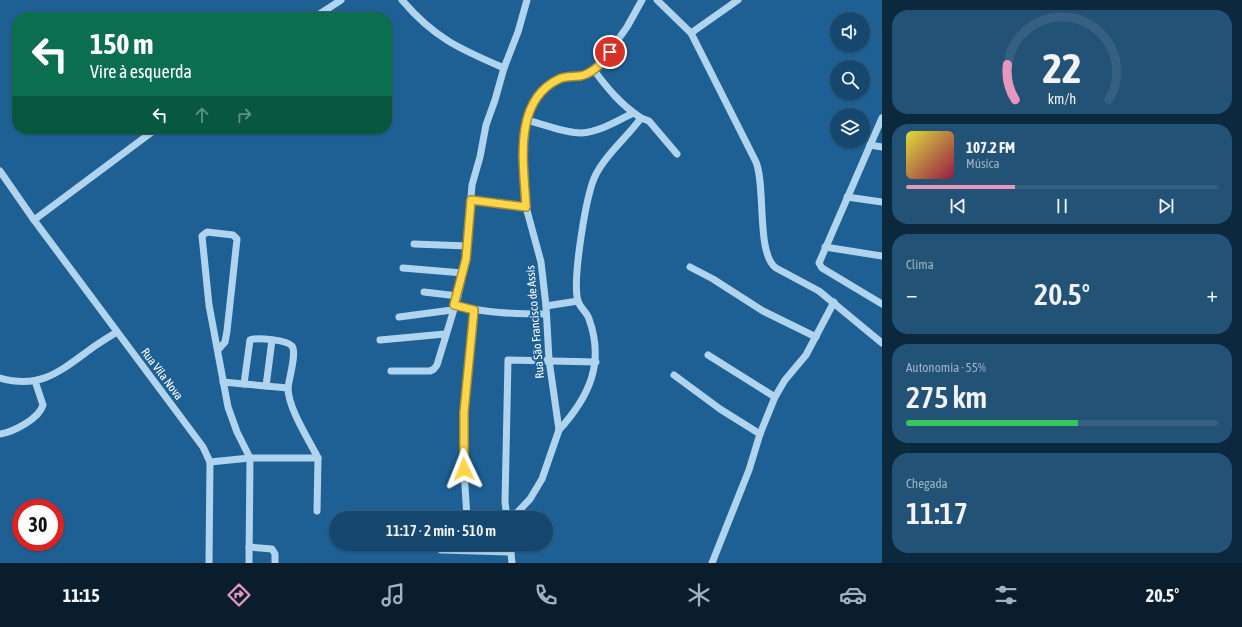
<!DOCTYPE html>
<html lang="pt">
<head>
<meta charset="utf-8">
<style>
  :root { --surface:#16486f; --page:#235277; --text:#f1f3f6; --muted:#9eb2c3; --line:#356082; --accent:#e797bd }
  body { margin:0; font-family:"Asap Condensed",sans-serif; background:var(--page); color:var(--text); height:100vh; display:flex; flex-direction:column; font-size:15px; white-space:nowrap }
  * { box-sizing:border-box; margin:0 }
  p { font-size:13px; color:var(--muted) }
  .icon { flex:none; width:22px; height:22px; fill:none; stroke:currentColor; stroke-width:2; stroke-linecap:round; stroke-linejoin:round }
  .map { position:relative; flex:1; overflow:hidden }
  .panel { display:flex; flex-direction:column; gap:10px; padding:10px; background:#0c283d; width:360px }
  .panel>* { flex:none }
  .guide { position:absolute; left:12px; top:12px; width:380px; height:122px; border-radius:16px; box-shadow:0 1px 3px #0004,0 0 0 1px var(--line); background:#0b6e4f; color:#fff; overflow:hidden }
  .tools { position:absolute; left:830px; top:12px; display:grid; gap:8px }
  .tools a { display:grid; place-items:center; width:40px; height:40px; border-radius:50%; background:var(--surface); box-shadow:0 1px 3px #0004,0 0 0 1px var(--line); font-size:20px }
  .speed { position:absolute; left:12px; top:499px; display:flex; gap:8px; font-size:20px; font-weight:700; text-align:center }
  .speed>* { display:grid; place-content:center; width:52px; height:52px; border-radius:50%; background:var(--surface); box-shadow:0 1px 3px #0004,0 0 0 1px var(--line); line-height:1 }
  .speed .limit { border:6px solid #d22; background:#fff; color:#111 }
  .pin { position:absolute; display:grid; place-items:center; width:34px; height:34px; color:#fff; margin:-17px; border:2px solid #fff; border-radius:50%; box-shadow:0 1px 4px #0007 }
  .me { position:absolute; width:44px; margin:-22px; rotate:358deg; stroke-linejoin:round; filter:drop-shadow(0 0 3px #0008) }
  .turn { display:flex; align-items:center; gap:14px; height:84px; padding:0 12px; font-size:18px }
  .turn .icon { width:52px; height:52px; stroke-width:2.5 }
  .turn b { display:block; font-size:28px; line-height:34px }
  .lanes { display:flex; align-items:center; height:38px; padding:0 12px; background:#0003; justify-content:center; gap:20px; direction:ltr }
  .lanes .off { opacity:.35 }
  .big { font-size:30px; font-weight:600; line-height:1.1 }
  .panel .card { flex:1; display:flex; flex-direction:column; justify-content:center; gap:6px; min-width:0; padding:0 14px; border-radius:16px; background:var(--page) }
  .panel .dial { align-items:center; gap:0 }
  .dial svg { height:104px; overflow:visible; fill:none; stroke:var(--line); stroke-width:7; stroke-linecap:round; text-anchor:middle }
  .dial text { fill:var(--text); stroke:none }
  .song { display:flex; align-items:center; gap:12px }
  .cover { width:48px; height:48px; border-radius:6px; background:linear-gradient(135deg,hsl(60 70% 55%),hsl(340 70% 35%)) }
  .played { height:4px; border-radius:2px; background:linear-gradient(90deg,var(--accent) 35%,var(--line) 35%) }
  .keys { display:flex; justify-content:space-around; direction:ltr }
  .heat { display:flex; justify-content:space-between; align-items:center; font-size:22px; direction:ltr }
  .charge { height:6px; border-radius:3px; background:linear-gradient(90deg,#34c759 55%,var(--line) 0) }
  .trip { position:absolute; left:329px; top:511px; width:224px; height:40px; border-radius:20px; background:var(--surface); box-shadow:0 1px 3px #0004,0 0 0 1px var(--line); font-weight:600; line-height:40px; text-align:center }
  .tabs { display:flex; height:64px; justify-content:space-around; align-items:center; background:#091d2c; color:var(--muted) }
  .tabs .icon { width:28px; height:28px }
  .tabs .current { color:var(--accent) }
  .tabs b { font-size:18px; color:var(--text) }
  main { display:flex; flex:1; min-height:0 }
  .map>svg:first-child { display:block }
</style>
</head>
<body>
<main>
<div class="map">
<svg width="882" height="563" viewBox="0 0 882 563">
  <rect width="100%" height="100%" fill="#1e6094"/>
  <g fill="none" stroke-linecap="round" stroke-linejoin="round">
    <g stroke="#b0d4ee" stroke-width="7">
      <path d="M402,0c32,38 58,49 102,68"/>
      <path d="M657,0l34,33 65,129c10,24 0,92 20,106l43,23 63,52"/>
      <polyline points="315,17 341,0"/>
      <polyline points="691,33 738,0"/>
      <polyline points="641,118 649,121 677,154"/>
      <polyline points="882,118 819,263 822,268 882,304"/>
      <path d="M526,120c18,4 37,13 55,13 18,-1 36,-12 52,-20"/>
      <polyline points="870,145 882,147"/>
      <polyline points="0,171 34,220 203,447 210,462 209,563"/>
      <polyline points="847,197 882,202"/>
      <polyline points="471,200 526,207"/>
      <polyline points="34,220 156,129"/>
      <polyline points="414,244 468,246"/>
      <polyline points="825,247 882,256"/>
      <polyline points="690,267 713,279 763,311 816,337"/>
      <polyline points="403,268 463,273"/>
      <polyline points="424,292 458,296"/>
      <path d="M454,305c30,8 61,9 92,9"/>
      <polyline points="546,306 578,301"/>
      <polyline points="399,317 452,310"/>
      <polyline points="380,340 445,334"/>
      <polyline points="218,350 225,342 227,331 237,239 233,235 207,232 202,236 209,305 228,407 237,432 250,458 249,563"/>
      <polyline points="708,355 775,397"/>
      <polyline points="391,371 430,371 434,369 437,365 458,296 466,259 472,185 480,157 486,125 495,100 504,68 518,32 527,0"/>
      <polyline points="674,375 720,409 760,434"/>
      <path d="M0,378c39,11 58,-5 88,-27 9,-7 19,-13 29,-19"/>
      <path d="M223,382l21,2 6,-44c7,-3 37,0 42,6 5,7 -3,32 -4,42 0,20 21,52 30,70"/>
      <polyline points="244,384 288,388"/>
      <polyline points="266,386 272,340"/>
      <path d="M559,430c30,-33 46,-67 30,-111 -2,-7 -9,-11 -11,-18 -6,-20 7,-95 14,-117 7,-24 34,-45 49,-66 -21,-14 -33,-29 -48,-49"/>
      <path d="M0,434c13,-2 39,-15 43,-29l-8,-24"/>
      <polyline points="210,462 250,458 318,458 317,511"/>
      <polyline points="467,518 463,454 464,412 474,310"/>
      <polyline points="507,518 505,502 508,360 596,362"/>
      <polyline points="512,518 530,499 542,479 559,430 549,360 546,306 541,262 526,207 522,155 526,120 539,93 548,85 561,78 582,76 600,65 627,27 642,0"/>
      <polyline points="434,544 441,550 511,552"/>
      <polyline points="510,544 512,563"/>
      <polyline points="249,547 272,549 275,554 275,563"/>
      <polyline points="712,563 749,470 760,434 775,397 785,380 806,355 834,302"/>
    </g>
  </g>
  <g fill="none" stroke-linecap="round" stroke-linejoin="round">
    <defs>
      <path id="route" d="M464,469v-57l10,-102 -20,-5 12,-46 5,-59 55,7c-2,-42 -14,-106 33,-128 6,-3 14,-2 21,-3 13,-2 23,-14 30,-24"/>
    </defs>
    <use href="#route" stroke="#a68a30" stroke-width="10"/>
    <use href="#route" stroke="#ffd54a" stroke-width="7"/>
  </g>
  <g text-anchor="middle" dominant-baseline="central" stroke-width="4" stroke-linejoin="round" paint-order="stroke">
    <g font-size="12" fill="#fff" stroke="#1e6094">
      <text transform="translate(535 322) rotate(-95)">Rua São Francisco de Assis</text>
      <text transform="translate(162 374) rotate(53)">Rua Vila Nova</text>
    </g>
  </g>
</svg>
<div class="tools">
<a><svg class="icon" aria-label="sound" viewBox="0 0 24 24"><path d="M4 9h4l5-4v14l-5-4H4zM17 9q2 3 0 6"/></svg></a>
<a><svg class="icon" aria-label="search" viewBox="0 0 24 24"><circle cx="10" cy="10" r="6"/><path d="M15 15l6 6"/></svg></a>
<a><svg class="icon" aria-label="layers" viewBox="0 0 24 24"><path d="M12 4l9 5-9 5-9-5zM3 14l9 5 9-5"/></svg></a>
</div>
<div class="speed"><div class="limit">30</div></div>
<div class="pin" style="left:610px;top:52px;background:#d93025"><svg class="icon" aria-label="arrive" viewBox="0 0 24 24"><path d="M6 21V4h12l-3 4 3 4H6"/></svg></div>
<svg class="me" style="left:464px;top:469px" viewBox="-20 -20 40 40"><path d="M0-17L14 15 0 8-14 15z" fill="#ffd54a" stroke="#fff" stroke-width="4"/></svg>
<div class="trip">11:17 · 2 min · 510 m</div>
<div class="guide">
<div class="turn"><svg class="icon" aria-label="left" viewBox="0 0 24 24"><path d="M17 20v-9H6M10 6l-5 5 5 5"/></svg><div><b>150 m</b>Vire à esquerda</div></div>
<div class="lanes"><svg class="icon" aria-label="left" viewBox="0 0 24 24"><path d="M17 20v-9H6M10 6l-5 5 5 5"/></svg><svg class="icon off" aria-label="ahead" viewBox="0 0 24 24"><path d="M12 20V5M6 11l6-6 6 6"/></svg><svg class="icon off" aria-label="right" viewBox="0 0 24 24"><path d="M7 20v-9h11M14 6l5 5-5 5"/></svg></div>
</div>
</div>
<section class="panel">
<div class="card dial"><svg viewBox="0 0 100 80">
<path d="M14 69A42 42 0 1 1 86 69"/>
<path d="M14 69A42 42 0 0 1 8 42" stroke="#e797bd"/>
<text x="50" y="56" font-size="32" font-weight="700">22</text>
<text x="50" y="72" font-size="11">km/h</text>
</svg></div>
<div class="card">
<div class="song"><i class="cover"></i><div><b>107.2 FM</b><p>Música</p></div></div>
<div class="played"></div>
<div class="keys"><svg class="icon" aria-label="previous" viewBox="0 0 24 24"><path d="M18 5L8 12l10 7zM5 5v14"/></svg><svg class="icon" aria-label="pause" viewBox="0 0 24 24"><path d="M8 5v14M16 5v14"/></svg><svg class="icon" aria-label="next" viewBox="0 0 24 24"><path d="M6 5l10 7-10 7zM19 5v14"/></svg></div>
</div>
<div class="card"><p>Clima</p>
<div class="heat"><a>−</a><b class="big">20.5°</b><a>+</a></div>
</div>
<div class="card"><p>Autonomia · 55%</p><b class="big">275 km</b><div class="charge"></div></div>
<div class="card"><p>Chegada</p><b class="big">11:17</b></div>
</section>
</main>
<nav class="tabs">
<b>11:15</b>
<svg class="icon current" aria-label="directions" viewBox="0 0 24 24"><path d="M12 3l9 9-9 9-9-9zM9 14v-3h6M13 9l2 2-2 2"/></svg>
<svg class="icon" aria-label="music" viewBox="0 0 24 24"><path d="M9 18V5l10-2v13"/><circle cx="6" cy="18" r="3"/><circle cx="16" cy="16" r="3"/></svg>
<svg class="icon" aria-label="phone" viewBox="0 0 24 24"><path d="M5 4h4l2 5-3 2q2 4 5 5l2-3 5 2v4C11 20 4 13 5 4z"/></svg>
<svg class="icon" aria-label="climate" viewBox="0 0 24 24"><path d="M12 3v18M4 7l16 10M4 17L20 7"/></svg>
<svg class="icon" aria-label="car" viewBox="0 0 24 24"><path d="M5 17H2v-5l4-1 3-4h7l3 4 3 1v5h-3M9 17h6M6 11h13"/><circle cx="7" cy="17" r="2"/><circle cx="17" cy="17" r="2"/></svg>
<svg class="icon" aria-label="filters" viewBox="0 0 24 24"><path d="M4 7h16M4 17h16"/><circle cx="9" cy="7" r="2"/><circle cx="15" cy="17" r="2"/></svg>
<b>20.5°</b>
</nav>
</body>
</html>
